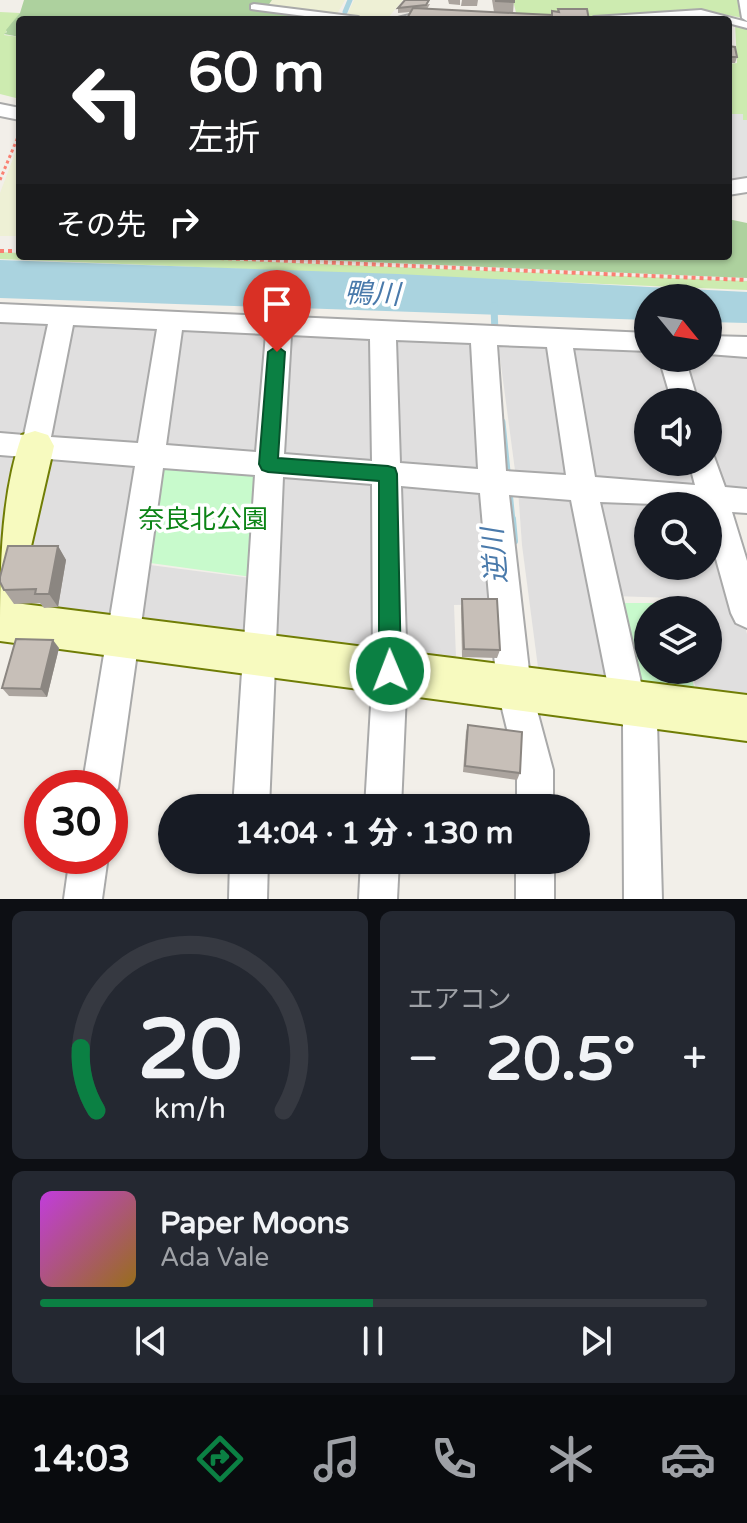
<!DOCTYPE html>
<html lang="ja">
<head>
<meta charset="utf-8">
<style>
  :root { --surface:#171b24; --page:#242831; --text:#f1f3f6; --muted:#9ea1a6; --line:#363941; --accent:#0b8043 }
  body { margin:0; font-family:"Varela Round","Noto Sans JP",sans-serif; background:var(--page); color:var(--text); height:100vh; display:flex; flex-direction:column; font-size:30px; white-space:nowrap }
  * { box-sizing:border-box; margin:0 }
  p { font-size:26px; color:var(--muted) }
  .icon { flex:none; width:44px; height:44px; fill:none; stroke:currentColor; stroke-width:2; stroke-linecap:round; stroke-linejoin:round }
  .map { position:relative; height:899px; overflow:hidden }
  .sheet { display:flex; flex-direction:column; gap:12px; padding:12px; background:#0d0f14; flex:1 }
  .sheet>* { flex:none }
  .guide { position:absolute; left:16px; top:16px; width:716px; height:244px; border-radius:8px; box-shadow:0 2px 6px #0004; background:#202124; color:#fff; overflow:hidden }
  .needle { width:52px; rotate:120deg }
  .tools { position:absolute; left:634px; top:284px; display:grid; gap:16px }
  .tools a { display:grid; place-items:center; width:88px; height:88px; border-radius:50%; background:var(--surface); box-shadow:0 2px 6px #0004; font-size:40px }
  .speed { position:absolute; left:24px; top:770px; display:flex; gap:16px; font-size:40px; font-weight:700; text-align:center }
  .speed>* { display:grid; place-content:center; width:104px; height:104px; border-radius:50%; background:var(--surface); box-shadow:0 2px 6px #0004; line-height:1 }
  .speed .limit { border:12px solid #d22; background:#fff; color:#111 }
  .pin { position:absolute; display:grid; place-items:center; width:68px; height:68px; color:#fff; margin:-82px -34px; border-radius:50% 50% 50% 0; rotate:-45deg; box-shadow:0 0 8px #0007 }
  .pin .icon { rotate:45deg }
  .me { position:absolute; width:88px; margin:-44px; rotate:359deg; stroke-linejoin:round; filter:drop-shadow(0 0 6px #0008) }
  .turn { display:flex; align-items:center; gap:28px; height:168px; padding:0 40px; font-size:36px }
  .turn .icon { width:104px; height:104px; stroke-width:2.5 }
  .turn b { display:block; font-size:56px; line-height:68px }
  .then { display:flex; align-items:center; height:76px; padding:0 40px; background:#0003; gap:16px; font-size:30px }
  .big { font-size:60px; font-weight:800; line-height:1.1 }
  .sheet .widget { flex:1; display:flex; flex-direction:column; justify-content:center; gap:12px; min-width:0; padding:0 28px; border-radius:12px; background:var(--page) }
  .sheet .dial { align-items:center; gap:0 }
  .dial svg { height:208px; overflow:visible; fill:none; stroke:var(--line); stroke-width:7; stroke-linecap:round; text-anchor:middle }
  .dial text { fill:var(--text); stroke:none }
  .song { display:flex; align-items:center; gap:24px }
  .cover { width:96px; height:96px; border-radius:12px; background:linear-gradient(135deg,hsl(290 70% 55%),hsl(40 70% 35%)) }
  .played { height:8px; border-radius:4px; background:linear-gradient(90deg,var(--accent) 50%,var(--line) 50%) }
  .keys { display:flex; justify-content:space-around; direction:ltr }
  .heat { display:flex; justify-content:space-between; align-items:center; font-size:44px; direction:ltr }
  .sheet .tiles { flex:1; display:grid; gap:12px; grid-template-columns:1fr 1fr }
  .widget:last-child { grid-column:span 2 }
  .trip { position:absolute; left:158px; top:794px; width:432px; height:80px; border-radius:40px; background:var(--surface); box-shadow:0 2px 6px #0004; font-weight:800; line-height:80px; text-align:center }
  .dock { display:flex; height:128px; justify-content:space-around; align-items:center; background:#090b0e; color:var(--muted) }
  .dock .icon { width:56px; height:56px }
  .dock .selected { color:var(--accent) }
  .dock b { font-size:36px; color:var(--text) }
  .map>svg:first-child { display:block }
</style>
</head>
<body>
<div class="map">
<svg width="747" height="899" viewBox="0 0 747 899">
  <rect width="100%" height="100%" fill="#f2efe9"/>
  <g fill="#e0dfdf" fill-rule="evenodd">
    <polygon points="0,318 57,320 31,436 0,438"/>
    <polygon points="67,323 162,325 145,444 43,442"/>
    <polygon points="175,329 269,334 256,455 160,450"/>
    <polygon points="289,331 375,334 382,462 277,458"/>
    <polygon points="390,335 474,338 489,471 393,468"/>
    <polygon points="501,340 551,342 579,483 516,478 499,350"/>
    <polygon points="562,342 648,345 648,358 668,358 680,402 648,402 648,462 698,462 705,489 592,485"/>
    <polygon points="708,347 747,349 747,495 720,493 708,453 708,402 693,402 680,358 708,358"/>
    <polygon points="0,449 26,456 0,560"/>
    <polygon points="37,458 137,459 117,617 11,607"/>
    <polygon points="273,476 375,477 384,650 264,643"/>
    <polygon points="401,480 485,486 498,604 454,605 456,658 399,658"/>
    <polygon points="518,489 571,492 618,689 539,675 522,545"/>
    <path d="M599,495l108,9 5,6 35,124v72l-48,-6 -8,-30h17v-60h-31l-4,-12 -60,-2 -20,-94zM648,506h60v60h-60z"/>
    <polygon points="142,564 251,578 248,633 137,626"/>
  </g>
  <g fill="#eef0d5">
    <polygon points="272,0 345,0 337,14 269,5"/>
    <polygon points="354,0 403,0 387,19 347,15"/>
    <polygon points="20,140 20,236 0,236 0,193"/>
  </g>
  <g fill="#cdebb0">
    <polygon points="513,0 738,0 743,18 713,12 687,11 586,17 582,11 561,8 567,20 517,17"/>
    <polygon points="0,12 20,13 4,35 20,37 20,99 0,94"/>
    <polygon points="735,23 747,27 747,120 743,120 742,114 728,114 728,64 737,63"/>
    <polygon points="0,252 20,253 20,256 124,256 747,281 747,290 0,259"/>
  </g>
  <g fill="#add19e">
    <polygon points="24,0 272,0 265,10 304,16 301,20 20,20 20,37 4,34 7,32 6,30 20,13"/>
    <polygon points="728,219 747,223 747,278 222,256 728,256"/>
  </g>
  <g fill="#c8facc">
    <polygon points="158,465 259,472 252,577 143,562"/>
    <polygon points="619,603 674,603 676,610 648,610 648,670 690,670 696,695 635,690"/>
  </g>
  <polygon fill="#e2e2e2" points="728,114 743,114 743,120 747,120 747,180 728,184"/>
  <polygon fill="#aad3df" points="0,260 398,274 747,292 747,323 708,322 708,298 648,298 648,320 0,298"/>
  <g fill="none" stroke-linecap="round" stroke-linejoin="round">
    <polyline stroke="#aad3df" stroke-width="5" points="345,12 350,0"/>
    <g stroke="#aad3df" stroke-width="7">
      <polyline points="494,306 495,334"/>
      <polyline points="502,422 512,521"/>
    </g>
    <polyline stroke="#aad3df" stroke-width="8" points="512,519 514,541"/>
    <defs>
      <g id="lane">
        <polygon points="739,0 747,0 747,21 742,18"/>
        <polygon points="254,4 358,17 363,20 336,20 251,9 251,5"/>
        <polygon points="701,10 747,22 747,28 728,23 728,20 701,16 636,20 589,20 594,17"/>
        <polygon points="425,11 428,12 428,16 409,20 390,20"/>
      </g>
      <g id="street">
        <polygon points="0,104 20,108 20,120 0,116"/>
        <polygon points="747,178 747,192 728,195 728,181"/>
        <path d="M0,304l648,29v18l-75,-3 22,129 100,8 -6,-23h19v-10l5,2 12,33 22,2v24l-15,-1 15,49v67l-11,-5 -5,-10 -23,-83v-24l-108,-4 44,194 13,26 5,177h-38l-1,-174 -12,-24 -40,-201 -62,-5 22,193 22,82v38h-36v-38l-20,-82 -17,-195 -79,-7 6,185 -6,137h-36l8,-137 -1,-187 -89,-7 -14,331h-36l22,-333 -92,-7 -45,320 -8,14v-14h-28l53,-322 -135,-11v-22l24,2 24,-111 -48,-2zM73,325l84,4 -19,114 -87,-6zM182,330l84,4 -10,118 -90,-7zM291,335l79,4 2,122 -88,-7zM396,340l75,3 7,126 -78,-6zM497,345l50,2 19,128 -60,-4z"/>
        <polygon points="708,336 747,337 747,357 708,354"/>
        <polygon points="659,358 685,358 698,402 672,402"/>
        <polygon points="70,856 108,856 102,899 64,899"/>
        <polygon points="230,860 268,860 267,899 229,899"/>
        <polygon points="361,860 399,860 397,899 359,899"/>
        <rect x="516" y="860" width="38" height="39"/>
      </g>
      <path id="secondary" d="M35,431l13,4 6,11 -33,144 -6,13 732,92v46l-747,-100c0,-67 0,-144 22,-206z"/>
    </defs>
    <use href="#lane" stroke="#a9a9a9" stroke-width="4"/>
    <use href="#street" stroke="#a9a9a9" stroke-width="4"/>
    <use href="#secondary" stroke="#707d05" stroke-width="4"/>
    <polyline stroke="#fa8072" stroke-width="3" stroke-dasharray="3 3" stroke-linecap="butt" points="0,180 20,132"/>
    <g stroke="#fa8072" stroke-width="4" stroke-dasharray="4 4" stroke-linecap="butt">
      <polyline points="0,251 20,251"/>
      <polyline points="172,256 747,280"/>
    </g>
    <use href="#lane" fill="#fff" fill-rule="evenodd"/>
    <use href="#street" fill="#fff" fill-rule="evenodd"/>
    <use href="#secondary" fill="#f7fabf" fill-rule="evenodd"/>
  </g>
  <g fill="#aba49e">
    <polygon points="448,0 460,0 460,5 449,4"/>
    <polygon points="462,0 478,0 477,6 461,6"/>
    <polygon points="492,0 514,0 513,13 551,15 552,11 558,12 558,9 589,20 411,12 398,13 398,8 430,4 427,9 494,12"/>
    <polygon points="728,46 737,57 735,63 728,63"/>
    <polygon points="58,546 66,560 58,607 44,608 40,603 14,604 4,590"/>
    <polygon points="462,599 500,650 497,658 462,657 461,608"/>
    <polygon points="59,648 47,697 9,696 2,688"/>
    <polygon points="468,725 520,773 517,780 463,772 466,732"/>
  </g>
  <g fill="#8b8681">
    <polygon points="58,546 66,560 58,607 49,594"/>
    <polygon points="53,640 59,648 47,697 41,689"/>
  </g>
  <g fill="#c7bfb8" stroke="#8b8681" stroke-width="2">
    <polygon points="405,0 429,0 426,5 398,8"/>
    <polygon points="496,0 514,0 514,2 496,1"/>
    <polygon points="413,8 552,15 552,11 559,12 558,9 587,9 589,20 406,20"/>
    <polygon points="728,46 735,47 737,57 728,57"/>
    <polygon points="8,546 58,546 49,594 35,594 36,589 4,590 0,582 0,577"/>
    <polygon points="462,599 497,599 500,650 464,649"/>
    <polygon points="16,639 53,640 41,689 2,688"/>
    <polygon points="468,725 522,732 520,773 465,766"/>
  </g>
  <polygon fill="#0b8043" stroke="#07532c" stroke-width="2" points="277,346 285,352 278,458 388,466 395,468 397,474 401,671 398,678 390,681 383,678 379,671 379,481 268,472 262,470 259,464 268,352"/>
  <g text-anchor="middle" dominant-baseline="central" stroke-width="7" stroke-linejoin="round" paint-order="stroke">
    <g font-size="26" fill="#0c8416" stroke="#fff">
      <text x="203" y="519">奈良北公園</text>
    </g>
    <g font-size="28" font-style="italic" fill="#4a7aab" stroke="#fff">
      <text transform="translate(372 294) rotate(2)">鴨川</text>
      <text transform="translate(495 556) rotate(-95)">逆川</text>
    </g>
  </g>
</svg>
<div class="tools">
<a><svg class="needle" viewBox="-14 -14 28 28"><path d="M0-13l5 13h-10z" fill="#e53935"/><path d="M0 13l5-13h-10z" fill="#9ea1a6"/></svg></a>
<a><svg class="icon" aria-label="sound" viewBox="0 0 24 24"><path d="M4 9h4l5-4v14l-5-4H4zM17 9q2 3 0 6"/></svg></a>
<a><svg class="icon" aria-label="search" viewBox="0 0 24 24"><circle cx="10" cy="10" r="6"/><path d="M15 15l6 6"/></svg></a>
<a><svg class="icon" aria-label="layers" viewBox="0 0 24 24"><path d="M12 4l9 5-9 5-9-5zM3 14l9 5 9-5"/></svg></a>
</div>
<div class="speed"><div class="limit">30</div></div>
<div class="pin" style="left:277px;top:352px;background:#d93025"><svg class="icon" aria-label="arrive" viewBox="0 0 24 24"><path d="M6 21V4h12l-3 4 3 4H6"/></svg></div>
<svg class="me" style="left:390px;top:671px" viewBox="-20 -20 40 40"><circle r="17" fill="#0b8043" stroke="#fff" stroke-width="3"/><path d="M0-11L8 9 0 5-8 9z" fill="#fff"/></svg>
<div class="trip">14:04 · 1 分 · 130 m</div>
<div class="guide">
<div class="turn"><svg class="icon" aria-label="left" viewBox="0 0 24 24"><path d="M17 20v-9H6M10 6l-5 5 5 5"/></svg><div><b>60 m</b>左折</div></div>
<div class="then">その先<svg class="icon" aria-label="right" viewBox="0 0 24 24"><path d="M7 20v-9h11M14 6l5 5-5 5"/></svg></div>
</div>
</div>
<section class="sheet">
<div class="tiles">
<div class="widget dial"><svg viewBox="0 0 100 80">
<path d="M14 69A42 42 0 1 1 86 69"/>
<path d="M14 69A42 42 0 0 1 8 45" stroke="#0b8043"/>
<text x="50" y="56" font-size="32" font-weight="700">20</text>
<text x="50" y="72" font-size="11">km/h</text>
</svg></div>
<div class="widget"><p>エアコン</p>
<div class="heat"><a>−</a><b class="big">20.5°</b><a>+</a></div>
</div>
<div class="widget">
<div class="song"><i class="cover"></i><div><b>Paper Moons</b><p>Ada Vale</p></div></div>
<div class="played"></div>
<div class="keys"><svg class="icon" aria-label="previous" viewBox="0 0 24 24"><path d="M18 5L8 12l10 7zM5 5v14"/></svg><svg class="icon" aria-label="pause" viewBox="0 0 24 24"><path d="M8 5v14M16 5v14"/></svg><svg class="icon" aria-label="next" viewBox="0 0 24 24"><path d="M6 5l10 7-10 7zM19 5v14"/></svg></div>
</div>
</div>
</section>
<nav class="dock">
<b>14:03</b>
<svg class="icon selected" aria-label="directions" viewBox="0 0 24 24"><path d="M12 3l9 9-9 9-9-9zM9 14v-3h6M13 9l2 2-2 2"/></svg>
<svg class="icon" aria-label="music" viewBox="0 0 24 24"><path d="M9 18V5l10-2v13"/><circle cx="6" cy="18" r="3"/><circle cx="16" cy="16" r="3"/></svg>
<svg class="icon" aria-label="phone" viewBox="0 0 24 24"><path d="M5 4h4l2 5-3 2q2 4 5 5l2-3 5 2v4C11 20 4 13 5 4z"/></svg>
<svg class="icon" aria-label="climate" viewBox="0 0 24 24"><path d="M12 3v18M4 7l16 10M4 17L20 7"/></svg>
<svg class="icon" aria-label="car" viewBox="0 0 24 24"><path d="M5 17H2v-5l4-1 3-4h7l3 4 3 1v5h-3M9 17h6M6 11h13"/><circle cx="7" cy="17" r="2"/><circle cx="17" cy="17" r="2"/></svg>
</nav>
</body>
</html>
